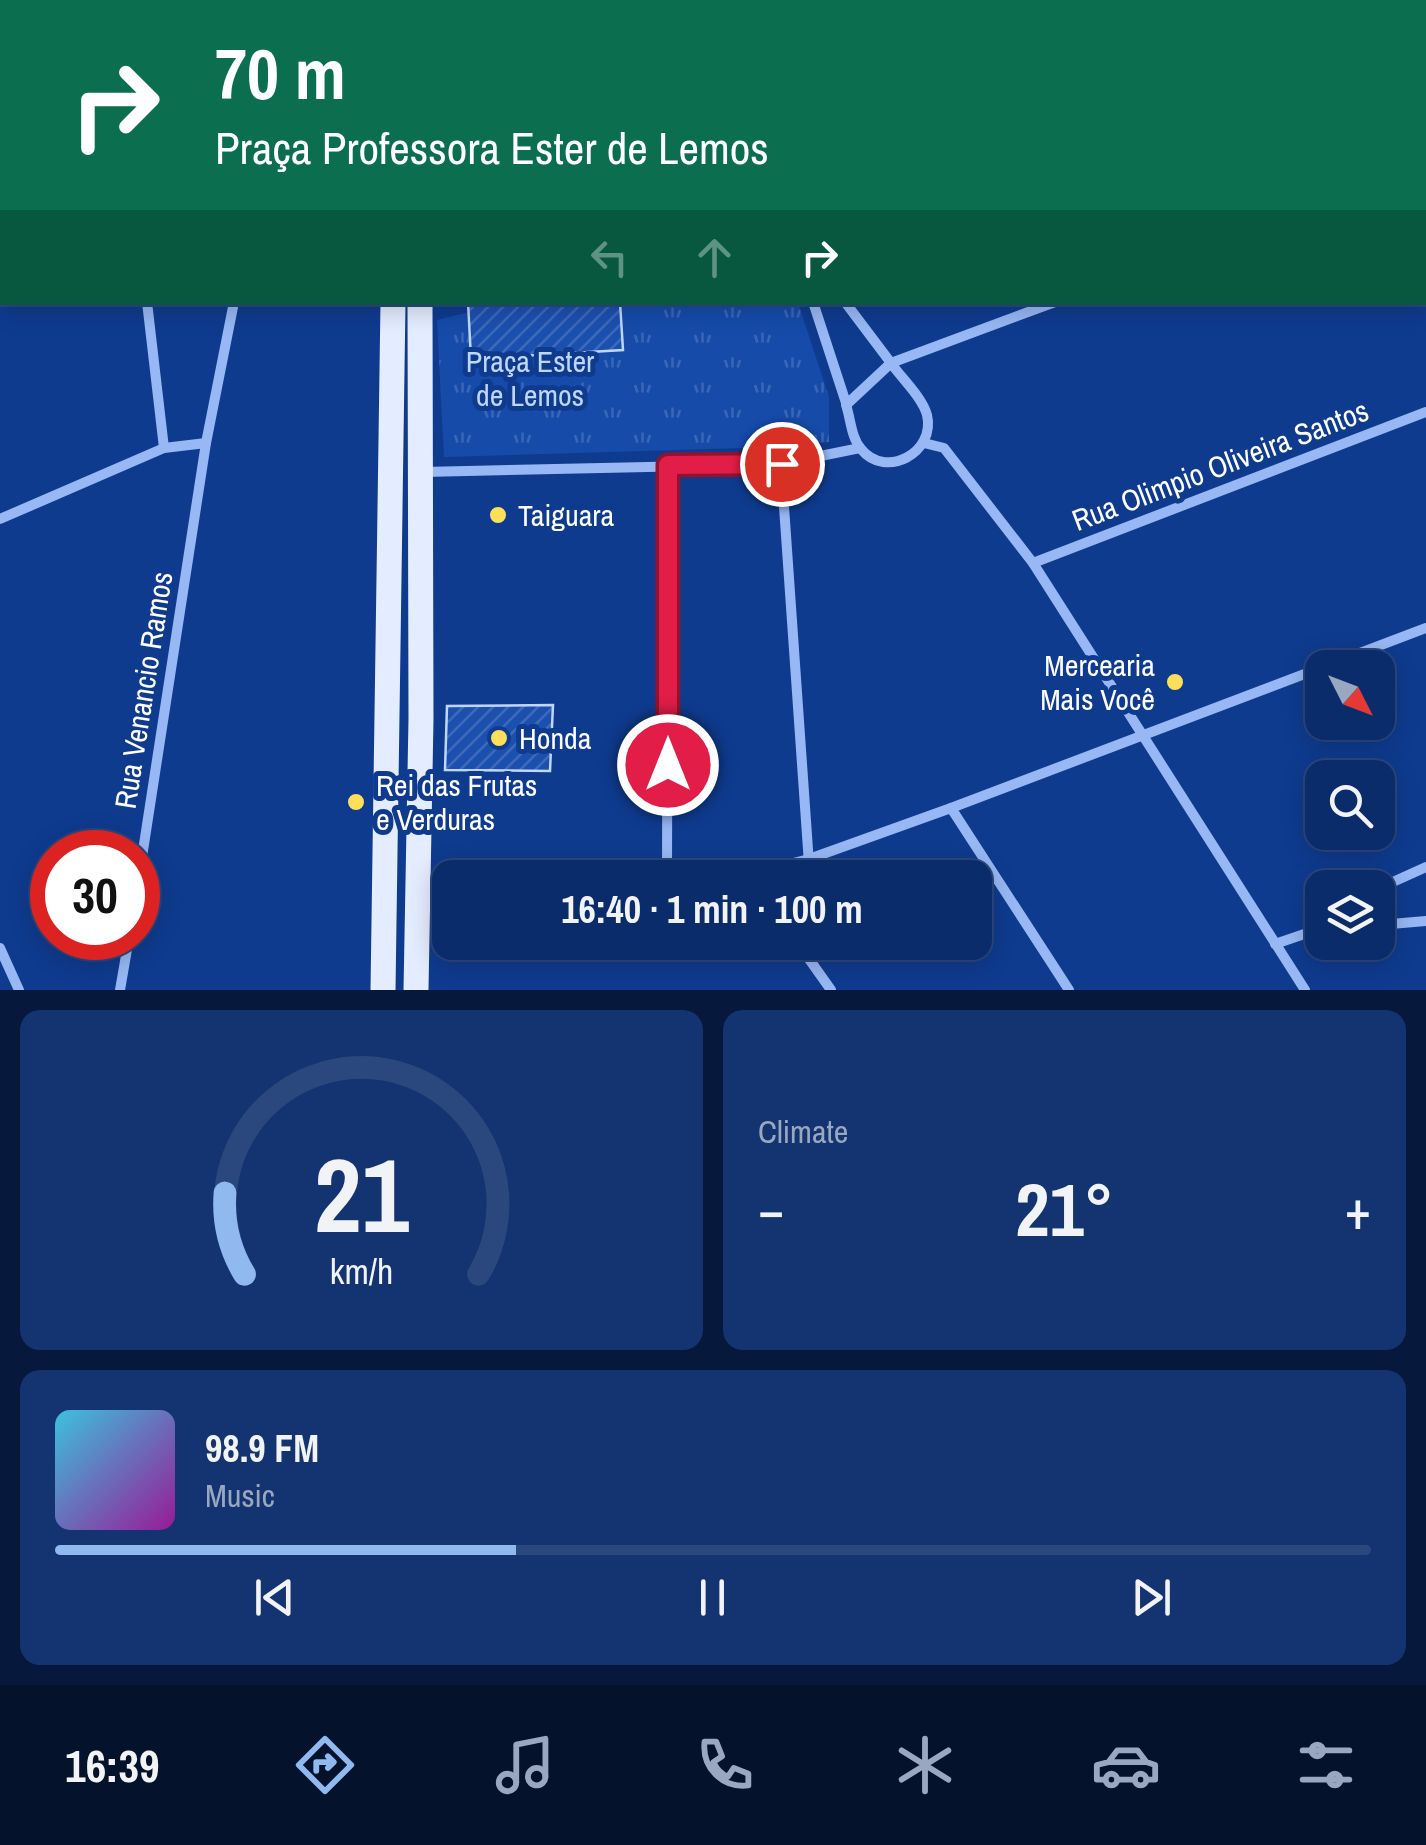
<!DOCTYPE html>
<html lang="en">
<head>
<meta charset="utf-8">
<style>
  :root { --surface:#0b2c6b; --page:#143471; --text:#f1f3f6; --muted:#9aa7c1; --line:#2b487e; --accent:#90b9f0 }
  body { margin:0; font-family:"Archivo Narrow",sans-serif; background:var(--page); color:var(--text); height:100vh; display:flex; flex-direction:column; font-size:38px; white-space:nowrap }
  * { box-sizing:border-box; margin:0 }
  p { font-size:32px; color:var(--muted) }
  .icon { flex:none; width:55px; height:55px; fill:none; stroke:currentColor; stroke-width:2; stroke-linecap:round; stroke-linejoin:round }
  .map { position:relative; height:990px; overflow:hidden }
  .sheet { display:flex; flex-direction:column; gap:20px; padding:20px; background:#06183b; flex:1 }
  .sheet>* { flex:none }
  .hud { position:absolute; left:0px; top:0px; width:1428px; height:305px; box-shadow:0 5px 25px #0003,0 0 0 2px var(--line); background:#0b6e4f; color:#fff; overflow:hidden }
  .needle { width:65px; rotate:132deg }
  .buttons { position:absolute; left:1305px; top:650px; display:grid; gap:20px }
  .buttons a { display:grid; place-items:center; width:90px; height:90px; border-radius:20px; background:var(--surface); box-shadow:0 5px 25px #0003,0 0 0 2px var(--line); font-size:50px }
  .speed { position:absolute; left:30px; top:830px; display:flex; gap:20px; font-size:50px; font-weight:700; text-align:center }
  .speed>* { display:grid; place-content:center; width:130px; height:130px; border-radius:50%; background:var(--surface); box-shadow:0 5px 25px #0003,0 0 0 2px var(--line); line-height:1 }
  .speed .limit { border:15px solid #d22; background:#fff; color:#111 }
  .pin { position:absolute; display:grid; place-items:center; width:85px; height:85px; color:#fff; margin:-42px; border:5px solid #fff; border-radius:50%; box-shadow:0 2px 10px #0007 }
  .me { position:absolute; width:110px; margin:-55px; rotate:0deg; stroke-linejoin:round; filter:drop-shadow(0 0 8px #0008) }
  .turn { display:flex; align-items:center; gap:35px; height:210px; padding:0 50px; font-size:45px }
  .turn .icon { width:130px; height:130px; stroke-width:2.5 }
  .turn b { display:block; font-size:70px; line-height:85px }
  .lanes { display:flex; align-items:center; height:95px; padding:0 50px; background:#0003; justify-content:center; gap:50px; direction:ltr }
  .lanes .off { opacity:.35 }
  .big { font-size:75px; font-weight:800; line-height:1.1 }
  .sheet .card { flex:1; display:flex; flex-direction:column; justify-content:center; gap:15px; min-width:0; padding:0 35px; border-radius:20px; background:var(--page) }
  .sheet .dial { align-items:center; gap:0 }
  .dial svg { height:260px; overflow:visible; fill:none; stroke:var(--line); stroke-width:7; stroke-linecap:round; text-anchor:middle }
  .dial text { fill:var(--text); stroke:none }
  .song { display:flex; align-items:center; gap:30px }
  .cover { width:120px; height:120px; border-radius:15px; background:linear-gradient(135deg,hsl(190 70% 55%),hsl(300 70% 35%)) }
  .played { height:10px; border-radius:5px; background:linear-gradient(90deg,var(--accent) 35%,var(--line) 35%) }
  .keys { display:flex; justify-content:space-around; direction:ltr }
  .heat { display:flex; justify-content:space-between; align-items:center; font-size:55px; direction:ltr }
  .sheet .tiles { flex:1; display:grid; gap:20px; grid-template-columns:1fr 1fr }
  .card:last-child { grid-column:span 2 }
  .trip { position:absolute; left:432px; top:860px; width:560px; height:100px; border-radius:20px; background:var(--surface); box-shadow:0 5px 25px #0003,0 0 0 2px var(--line); font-weight:800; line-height:100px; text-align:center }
  .dock { display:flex; height:160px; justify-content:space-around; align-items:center; background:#04122b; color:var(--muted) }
  .dock .icon { width:70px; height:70px }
  .dock .current { color:var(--accent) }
  .dock b { font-size:45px; color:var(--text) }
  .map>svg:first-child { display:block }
</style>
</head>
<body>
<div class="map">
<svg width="1426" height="990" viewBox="0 0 1426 990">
  <defs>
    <pattern id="park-tufts" width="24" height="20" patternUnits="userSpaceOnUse" patternTransform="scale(2.5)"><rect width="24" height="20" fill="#164baa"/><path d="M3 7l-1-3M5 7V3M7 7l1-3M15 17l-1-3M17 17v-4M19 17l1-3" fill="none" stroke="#3966b7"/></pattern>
    <pattern id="building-hatch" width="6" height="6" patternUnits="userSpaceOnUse" patternTransform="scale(2.5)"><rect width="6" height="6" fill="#1c50af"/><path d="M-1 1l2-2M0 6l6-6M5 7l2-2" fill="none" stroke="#3e6abb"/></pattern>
  </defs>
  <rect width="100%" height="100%" fill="#0f3b8f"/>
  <polygon fill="url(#park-tufts)" points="511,302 798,303 829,397 829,442 771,447 444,457 437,320"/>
  <g fill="url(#building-hatch)" stroke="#bfd6fe" stroke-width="2.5">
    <polygon points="102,0 169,0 170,2 103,2"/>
    <polygon points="468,302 620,302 623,350 471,359"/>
    <polygon points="553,705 550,771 445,770 447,706"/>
  </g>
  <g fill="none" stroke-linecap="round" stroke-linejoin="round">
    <g stroke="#97b8f4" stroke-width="10">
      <polyline points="79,0 79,2"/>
      <polyline points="211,0 212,2"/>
      <polyline points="615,0 616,2"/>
      <polyline points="835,0 836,2"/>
      <polyline points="1015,0 1015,2"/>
      <polyline points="25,2 31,0"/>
      <polyline points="1104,2 1120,0"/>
      <polyline points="0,13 2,12"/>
      <polyline points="1425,176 1426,176"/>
      <polyline points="0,272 2,271"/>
      <polyline points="147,302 164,448"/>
      <polyline points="813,302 847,406"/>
      <polyline points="845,302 894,367"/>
      <path d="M891,363c11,16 31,34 36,52 9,37 -41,65 -66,34 -10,-12 -10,-29 -15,-44z"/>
      <polyline points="891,363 1055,302"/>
      <polyline points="924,443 944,448 1033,563 1305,990"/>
      <polyline points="781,464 810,878"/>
      <polyline points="423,472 781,464 860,448"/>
      <polyline points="0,519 164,448 206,443"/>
      <polyline points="1033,563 1426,412"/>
      <polyline points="951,808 1069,990"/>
      <polyline points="667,878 668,465"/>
      <polyline points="736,878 809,859 951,808 1426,628"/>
      <polyline points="138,883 206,443 234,302"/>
      <polyline points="1378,894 1384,886 1426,867"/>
      <polyline points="417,908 450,907"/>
      <polyline points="1378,921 1391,924 1426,921"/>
      <polyline points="797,942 831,990"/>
      <polyline points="1275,944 1322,928"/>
      <polyline points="0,948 19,990"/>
      <polyline points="120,990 129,938"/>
    </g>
    <g stroke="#e4ecff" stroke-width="25">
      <polyline points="387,2 387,0"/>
      <polyline points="422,2 422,0"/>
      <polyline points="383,990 393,302"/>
      <polyline points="416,990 421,719 420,302"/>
    </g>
  </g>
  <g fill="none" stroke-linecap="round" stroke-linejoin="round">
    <defs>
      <polyline id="route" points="668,765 668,465 782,464"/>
    </defs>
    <use href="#route" stroke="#92132f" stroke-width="25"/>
    <use href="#route" stroke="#e11d48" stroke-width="18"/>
  </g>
  <g fill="#ffdf5a" stroke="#0f3b8f" stroke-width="4">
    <circle cx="498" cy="515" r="10"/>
    <circle cx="1175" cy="682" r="10"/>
    <circle cx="499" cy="738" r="10"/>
    <circle cx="356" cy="802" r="10"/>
  </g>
  <g text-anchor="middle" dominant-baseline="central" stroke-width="10" stroke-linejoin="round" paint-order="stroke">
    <g font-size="30" fill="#bfd6fe" stroke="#0f3b8f">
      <text x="530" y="361">Praça Ester<tspan x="530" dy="34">de Lemos</tspan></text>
    </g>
    <g font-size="30" fill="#fff" stroke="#0f3b8f">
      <text transform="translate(1220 465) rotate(-21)">Rua Olimpio Oliveira Santos</text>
      <text transform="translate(143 690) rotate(-81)">Rua Venancio Ramos</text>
    </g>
    <g font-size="30" fill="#fff" stroke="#0f3b8f" text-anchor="start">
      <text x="518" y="515">Taiguara</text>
      <text x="1155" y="665" text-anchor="end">Mercearia<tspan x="1155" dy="34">Mais Você</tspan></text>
      <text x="519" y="738">Honda</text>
      <text x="376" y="785">Rei das Frutas<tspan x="376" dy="34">e Verduras</tspan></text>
    </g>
  </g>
</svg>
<div class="buttons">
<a><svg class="needle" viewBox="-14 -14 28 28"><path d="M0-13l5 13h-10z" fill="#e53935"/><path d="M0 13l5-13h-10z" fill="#9aa7c1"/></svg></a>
<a><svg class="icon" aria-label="search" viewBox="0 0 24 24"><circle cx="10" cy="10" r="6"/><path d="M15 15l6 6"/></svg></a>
<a><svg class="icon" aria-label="layers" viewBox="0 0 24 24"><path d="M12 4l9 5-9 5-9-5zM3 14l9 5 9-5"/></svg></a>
</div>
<div class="speed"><div class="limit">30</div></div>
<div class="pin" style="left:782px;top:464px;background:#d93025"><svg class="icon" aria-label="arrive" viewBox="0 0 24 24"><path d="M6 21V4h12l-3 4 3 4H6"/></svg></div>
<svg class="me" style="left:668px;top:765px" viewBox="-20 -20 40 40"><circle r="17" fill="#e11d48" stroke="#fff" stroke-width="3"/><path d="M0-11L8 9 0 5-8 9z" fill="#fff"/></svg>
<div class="trip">16:40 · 1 min · 100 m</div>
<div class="hud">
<div class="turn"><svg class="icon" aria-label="right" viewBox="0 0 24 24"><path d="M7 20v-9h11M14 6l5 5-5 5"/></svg><div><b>70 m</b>Praça Professora Ester de Lemos</div></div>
<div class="lanes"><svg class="icon off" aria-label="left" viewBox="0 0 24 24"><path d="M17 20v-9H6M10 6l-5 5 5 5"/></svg><svg class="icon off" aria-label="ahead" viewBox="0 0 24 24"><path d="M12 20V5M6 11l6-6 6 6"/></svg><svg class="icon" aria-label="right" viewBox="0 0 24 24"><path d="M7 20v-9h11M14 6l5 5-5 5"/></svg></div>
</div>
</div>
<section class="sheet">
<div class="tiles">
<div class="card dial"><svg viewBox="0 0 100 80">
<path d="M14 69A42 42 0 1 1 86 69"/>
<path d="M14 69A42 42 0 0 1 8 44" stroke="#90b9f0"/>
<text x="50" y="56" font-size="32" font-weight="700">21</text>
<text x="50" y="72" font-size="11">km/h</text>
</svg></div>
<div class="card"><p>Climate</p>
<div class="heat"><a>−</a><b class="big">21°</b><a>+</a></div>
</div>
<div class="card">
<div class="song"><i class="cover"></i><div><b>98.9 FM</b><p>Music</p></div></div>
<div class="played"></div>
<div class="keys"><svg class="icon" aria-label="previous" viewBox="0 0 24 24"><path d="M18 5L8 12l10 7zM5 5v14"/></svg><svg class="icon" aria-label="pause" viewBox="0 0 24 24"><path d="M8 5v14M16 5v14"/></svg><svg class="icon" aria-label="next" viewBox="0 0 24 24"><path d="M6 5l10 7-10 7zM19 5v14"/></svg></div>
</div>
</div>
</section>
<nav class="dock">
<b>16:39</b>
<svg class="icon current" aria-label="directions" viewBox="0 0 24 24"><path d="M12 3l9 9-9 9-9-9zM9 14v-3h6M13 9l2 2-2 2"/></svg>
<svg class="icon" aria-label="music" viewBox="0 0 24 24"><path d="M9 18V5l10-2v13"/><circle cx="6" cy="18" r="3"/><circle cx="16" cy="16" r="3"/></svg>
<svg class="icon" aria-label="phone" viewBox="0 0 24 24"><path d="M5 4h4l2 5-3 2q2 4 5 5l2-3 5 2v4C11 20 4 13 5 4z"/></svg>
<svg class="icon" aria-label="climate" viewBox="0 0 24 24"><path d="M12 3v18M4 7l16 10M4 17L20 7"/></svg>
<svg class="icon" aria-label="car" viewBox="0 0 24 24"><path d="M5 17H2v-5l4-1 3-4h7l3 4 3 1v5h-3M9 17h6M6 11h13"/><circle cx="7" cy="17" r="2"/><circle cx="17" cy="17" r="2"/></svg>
<svg class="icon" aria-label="filters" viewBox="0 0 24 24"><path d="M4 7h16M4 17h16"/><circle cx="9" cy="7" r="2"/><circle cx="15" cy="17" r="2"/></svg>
</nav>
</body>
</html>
